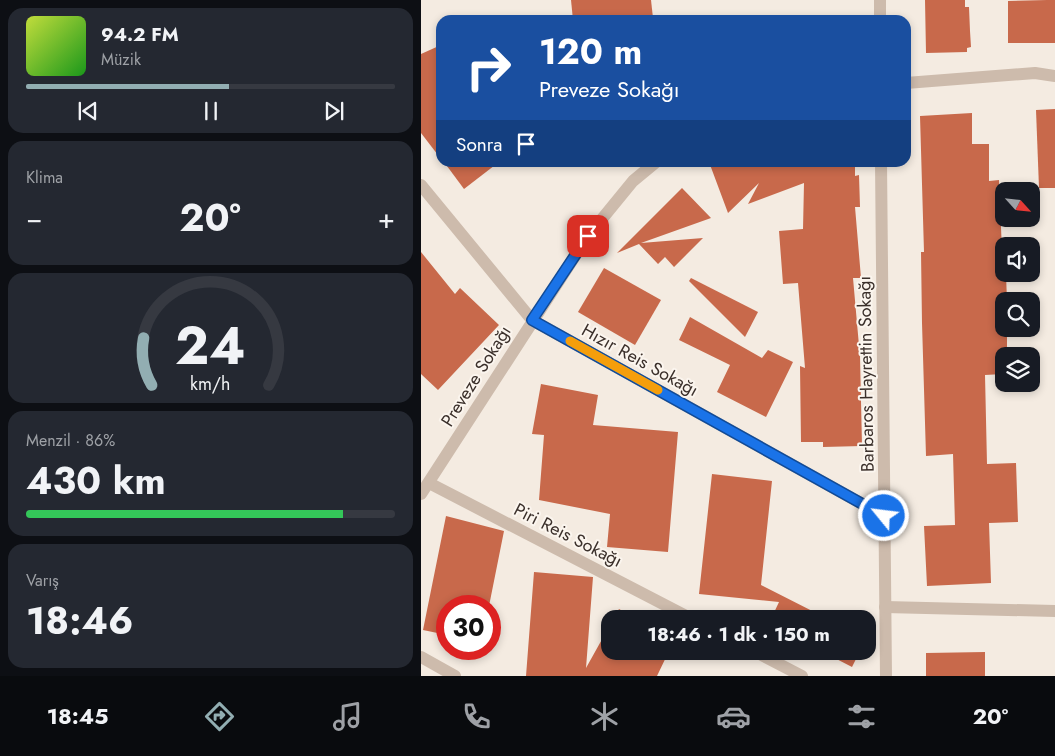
<!DOCTYPE html>
<html lang="tr">
<head>
<meta charset="utf-8">
<style>
  :root { --surface:#171b24; --page:#242831; --text:#f1f3f6; --muted:#9ea1a6; --line:#363941; --accent:#92aeb2 }
  body { margin:0; font-family:Jost,sans-serif; background:var(--page); color:var(--text); height:100vh; display:flex; flex-direction:column; font-size:19px; white-space:nowrap }
  * { box-sizing:border-box; margin:0 }
  p { font-size:16px; color:var(--muted) }
  .icon { flex:none; width:28px; height:28px; fill:none; stroke:currentColor; stroke-width:2; stroke-linecap:round; stroke-linejoin:round }
  .map { position:relative; flex:1; overflow:hidden }
  .details { display:flex; flex-direction:column; gap:8px; padding:8px; background:#0d0f14; width:421px }
  .details>* { flex:none }
  .top-card { position:absolute; left:15px; top:15px; width:475px; height:152px; border-radius:15px; box-shadow:0 2px 8px #0003; background:#1a4fa0; color:#fff; overflow:hidden }
  .needle { width:32px; rotate:117deg }
  .controls { position:absolute; left:574px; top:182px; display:grid; gap:10px }
  .controls a { display:grid; place-items:center; width:45px; height:45px; border-radius:10px; background:var(--surface); box-shadow:0 2px 8px #0003; font-size:25px }
  .speed { position:absolute; left:15px; top:595px; display:flex; gap:10px; font-size:25px; font-weight:700; text-align:center }
  .speed>* { display:grid; place-content:center; width:65px; height:65px; border-radius:50%; background:var(--surface); box-shadow:0 2px 8px #0003; line-height:1 }
  .speed .limit { border:8px solid #d22; background:#fff; color:#111 }
  .pin { position:absolute; display:grid; place-items:center; width:42px; height:42px; color:#fff; margin:-21px; border-radius:10px; box-shadow:0 2px 8px #0006 }
  .me { position:absolute; width:55px; margin:-28px; rotate:299deg; stroke-linejoin:round; filter:drop-shadow(0 0 4px #0008) }
  .turn { display:flex; align-items:center; gap:18px; height:105px; padding:0 20px; font-size:22px }
  .turn .icon { width:65px; height:65px; stroke-width:2.5 }
  .turn b { display:block; font-size:35px; line-height:42px }
  .then { display:flex; align-items:center; height:48px; padding:0 20px; background:#0003; gap:10px; font-size:19px }
  .big { font-size:38px; font-weight:700; line-height:1.1 }
  .details .widget { flex:1; display:flex; flex-direction:column; justify-content:center; gap:8px; min-width:0; padding:0 18px; border-radius:15px; background:var(--page) }
  .details .dial { align-items:center; gap:0 }
  .dial svg { height:130px; overflow:visible; fill:none; stroke:var(--line); stroke-width:7; stroke-linecap:round; text-anchor:middle }
  .dial text { fill:var(--text); stroke:none }
  .song { display:flex; align-items:center; gap:15px }
  .cover { width:60px; height:60px; border-radius:8px; background:linear-gradient(135deg,hsl(70 70% 55%),hsl(120 70% 35%)) }
  .played { height:5px; border-radius:2px; background:linear-gradient(90deg,var(--accent) 55%,var(--line) 55%) }
  .keys { display:flex; justify-content:space-around; direction:ltr }
  .heat { display:flex; justify-content:space-between; align-items:center; font-size:28px; direction:ltr }
  .charge { height:8px; border-radius:4px; background:linear-gradient(90deg,#34c759 86%,var(--line) 0) }
  .trip { position:absolute; left:180px; top:610px; width:275px; height:50px; border-radius:15px; background:var(--surface); box-shadow:0 2px 8px #0003; font-weight:700; line-height:50px; text-align:center }
  .tabs { display:flex; height:80px; justify-content:space-around; align-items:center; background:#090b0e; color:var(--muted) }
  .tabs .icon { width:35px; height:35px }
  .tabs .on { color:var(--accent) }
  .tabs b { font-size:22px; color:var(--text) }
  main { display:flex; flex:1; min-height:0 }
  .map>svg:first-child { display:block }
</style>
</head>
<body>
<main>
<section class="details">
<div class="widget">
<div class="song"><i class="cover"></i><div><b>94.2 FM</b><p>Müzik</p></div></div>
<div class="played"></div>
<div class="keys"><svg class="icon" aria-label="previous" viewBox="0 0 24 24"><path d="M18 5L8 12l10 7zM5 5v14"/></svg><svg class="icon" aria-label="pause" viewBox="0 0 24 24"><path d="M8 5v14M16 5v14"/></svg><svg class="icon" aria-label="next" viewBox="0 0 24 24"><path d="M6 5l10 7-10 7zM19 5v14"/></svg></div>
</div>
<div class="widget"><p>Klima</p>
<div class="heat"><a>−</a><b class="big">20°</b><a>+</a></div>
</div>
<div class="widget dial"><svg viewBox="0 0 100 80">
<path d="M14 69A42 42 0 1 1 86 69"/>
<path d="M14 69A42 42 0 0 1 9 40" stroke="#92aeb2"/>
<text x="50" y="56" font-size="32" font-weight="700">24</text>
<text x="50" y="72" font-size="11">km/h</text>
</svg></div>
<div class="widget"><p>Menzil · 86%</p><b class="big">430 km</b><div class="charge"></div></div>
<div class="widget"><p>Varış</p><b class="big">18:46</b></div>
</section>
<div class="map">
<svg width="634" height="676" viewBox="0 0 634 676">
  <rect width="100%" height="100%" fill="#f4ebe1"/>
  <g fill="#c8694b">
    <polygon points="150,0 230,0 232,18 152,20"/>
    <polygon points="504,0 544,0 544,7 548,7 549,31 550,47 546,48 546,52 505,53"/>
    <polygon points="626,0 634,0 634,43 587,43 587,1"/>
    <polygon points="20,45 20,159 0,133 0,54"/>
    <polygon points="634,109 634,188 618,188 615,110"/>
    <polygon points="551,113 551,144 568,144 568,181 578,180 582,274 585,274 586,301 582,301 582,329 586,329 586,356 582,356 582,374 564,375 566,464 595,463 597,522 568,523 570,583 506,586 503,526 534,525 532,454 505,456 501,323 500,252 503,252 499,116"/>
    <polygon points="23,162 78,162 43,189"/>
    <polygon points="288,162 434,162 434,176 438,175 439,207 434,207 440,278 432,278 439,357 441,446 402,447 402,442 380,442 379,366 384,368 377,283 362,284 358,231 382,229 383,183 327,204 338,183 307,213"/>
    <polygon points="261,188 290,218 220,243 282,238 253,267 244,257 237,264 218,244 196,253"/>
    <polygon points="0,252 34,294 39,288 78,325 17,390 0,374"/>
    <polygon points="183,268 240,300 214,345 157,312"/>
    <polygon points="270,278 337,312 324,337 268,281"/>
    <polygon points="269,317 341,358 347,350 372,362 345,417 296,392 309,365 258,340"/>
    <polygon points="120,384 177,395 172,425 257,432 247,552 186,547 189,514 118,500 123,435 111,434"/>
    <polygon points="291,474 351,481 340,585 407,619 350,619 358,602 278,594"/>
    <polygon points="25,516 83,531 68,606 26,606 26,635 2,630"/>
    <polygon points="113,572 172,577 165,668 189,625 189,651 248,651 236,676 105,676"/>
    <polygon points="198,609 216,619 192,619"/>
    <polygon points="400,651 439,651 431,667"/>
    <polygon points="564,652 564,676 505,676 505,653"/>
  </g>
  <g fill="none" stroke-linecap="round" stroke-linejoin="round">
    <g stroke="#cdbbac" stroke-width="12">
      <polyline points="459,0 459,20"/>
      <polyline points="485,83 614,73 634,76"/>
      <polyline points="460,162 465,676"/>
      <polyline points="0,185 111,320 463,516"/>
      <polyline points="8,483 271,619"/>
      <polyline points="0,494 167,236 212,181 235,162"/>
      <polyline points="464,607 634,611"/>
      <polyline points="333,651 381,676"/>
      <polyline points="0,657 34,676"/>
    </g>
  </g>
  <g fill="none" stroke-linecap="round" stroke-linejoin="round">
    <defs>
      <polyline id="route" points="167,236 111,320 463,516"/>
    </defs>
    <use href="#route" stroke="#114b97" stroke-width="12"/>
    <use href="#route" stroke="#1a73e8" stroke-width="9"/>
    <polyline stroke="#f59e0b" stroke-width="9" points="149,341 237,390"/>
  </g>
  <g text-anchor="middle" dominant-baseline="central" stroke-width="4" stroke-linejoin="round" paint-order="stroke">
    <g font-size="18" fill="#3b302b" stroke="#fbf5ee">
      <text transform="translate(219 360) rotate(29)">Hızır Reis Sokağı</text>
      <text transform="translate(445 374) rotate(-91)">Barbaros Hayrettin Sokağı</text>
      <text transform="translate(55 376) rotate(-58)">Preveze Sokağı</text>
      <text transform="translate(147 535) rotate(27)">Piri Reis Sokağı</text>
    </g>
  </g>
</svg>
<div class="controls">
<a><svg class="needle" viewBox="-14 -14 28 28"><path d="M0-13l5 13h-10z" fill="#e53935"/><path d="M0 13l5-13h-10z" fill="#9ea1a6"/></svg></a>
<a><svg class="icon" aria-label="sound" viewBox="0 0 24 24"><path d="M4 9h4l5-4v14l-5-4H4zM17 9q2 3 0 6"/></svg></a>
<a><svg class="icon" aria-label="search" viewBox="0 0 24 24"><circle cx="10" cy="10" r="6"/><path d="M15 15l6 6"/></svg></a>
<a><svg class="icon" aria-label="layers" viewBox="0 0 24 24"><path d="M12 4l9 5-9 5-9-5zM3 14l9 5 9-5"/></svg></a>
</div>
<div class="speed"><div class="limit">30</div></div>
<div class="pin" style="left:167px;top:236px;background:#d93025"><svg class="icon" aria-label="arrive" viewBox="0 0 24 24"><path d="M6 21V4h12l-3 4 3 4H6"/></svg></div>
<svg class="me" style="left:463px;top:516px" viewBox="-20 -20 40 40"><circle r="17" fill="#1a73e8" stroke="#fff" stroke-width="3"/><path d="M0-11L8 9 0 5-8 9z" fill="#fff"/></svg>
<div class="trip">18:46 · 1 dk · 150 m</div>
<div class="top-card">
<div class="turn"><svg class="icon" aria-label="right" viewBox="0 0 24 24"><path d="M7 20v-9h11M14 6l5 5-5 5"/></svg><div><b>120 m</b>Preveze Sokağı</div></div>
<div class="then">Sonra<svg class="icon" aria-label="arrive" viewBox="0 0 24 24"><path d="M6 21V4h12l-3 4 3 4H6"/></svg></div>
</div>
</div>
</main>
<nav class="tabs">
<b>18:45</b>
<svg class="icon on" aria-label="directions" viewBox="0 0 24 24"><path d="M12 3l9 9-9 9-9-9zM9 14v-3h6M13 9l2 2-2 2"/></svg>
<svg class="icon" aria-label="music" viewBox="0 0 24 24"><path d="M9 18V5l10-2v13"/><circle cx="6" cy="18" r="3"/><circle cx="16" cy="16" r="3"/></svg>
<svg class="icon" aria-label="phone" viewBox="0 0 24 24"><path d="M5 4h4l2 5-3 2q2 4 5 5l2-3 5 2v4C11 20 4 13 5 4z"/></svg>
<svg class="icon" aria-label="climate" viewBox="0 0 24 24"><path d="M12 3v18M4 7l16 10M4 17L20 7"/></svg>
<svg class="icon" aria-label="car" viewBox="0 0 24 24"><path d="M5 17H2v-5l4-1 3-4h7l3 4 3 1v5h-3M9 17h6M6 11h13"/><circle cx="7" cy="17" r="2"/><circle cx="17" cy="17" r="2"/></svg>
<svg class="icon" aria-label="filters" viewBox="0 0 24 24"><path d="M4 7h16M4 17h16"/><circle cx="9" cy="7" r="2"/><circle cx="15" cy="17" r="2"/></svg>
<b>20°</b>
</nav>
</body>
</html>
